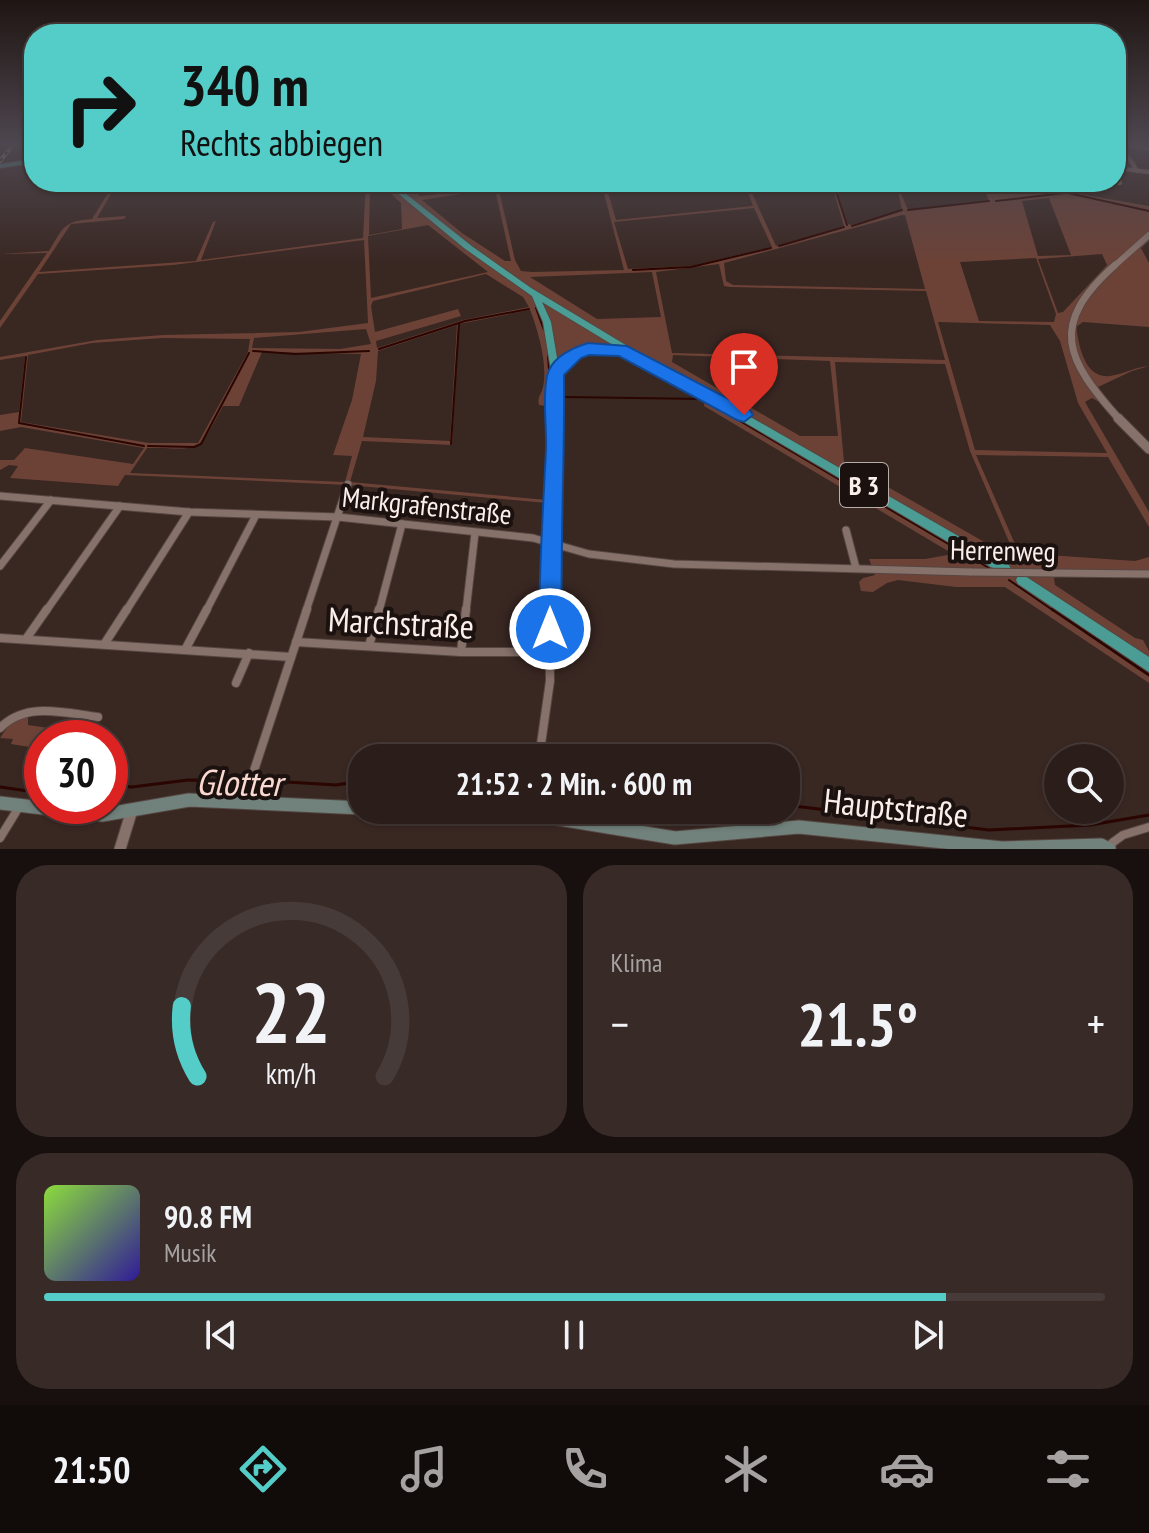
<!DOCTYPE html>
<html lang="de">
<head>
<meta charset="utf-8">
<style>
  :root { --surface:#2b1d1a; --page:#372a27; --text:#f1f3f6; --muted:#a6a2a2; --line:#473b39; --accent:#54cdc8 }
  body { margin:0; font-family:"PT Sans Narrow",sans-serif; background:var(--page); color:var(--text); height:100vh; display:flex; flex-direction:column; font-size:30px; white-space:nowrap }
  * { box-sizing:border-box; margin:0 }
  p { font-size:26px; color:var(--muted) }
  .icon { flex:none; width:44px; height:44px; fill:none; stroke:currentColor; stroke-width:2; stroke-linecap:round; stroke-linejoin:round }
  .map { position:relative; height:849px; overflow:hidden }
  .side { display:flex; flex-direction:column; gap:16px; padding:16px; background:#18100e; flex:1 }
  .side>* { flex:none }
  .hud { position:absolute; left:24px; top:24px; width:1102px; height:168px; border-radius:32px; box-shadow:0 2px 6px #0004,0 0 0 2px var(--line); background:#54cdc8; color:#111; overflow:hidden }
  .tools { position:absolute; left:1044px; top:744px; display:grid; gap:16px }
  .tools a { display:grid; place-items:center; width:80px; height:80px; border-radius:50%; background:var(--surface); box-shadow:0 2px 6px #0004,0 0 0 2px var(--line); font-size:40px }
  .speed { position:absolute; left:24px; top:720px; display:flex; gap:16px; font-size:40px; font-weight:700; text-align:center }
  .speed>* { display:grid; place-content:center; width:104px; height:104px; border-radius:50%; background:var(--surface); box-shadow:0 2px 6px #0004,0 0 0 2px var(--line); line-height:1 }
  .speed .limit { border:12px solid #d22; background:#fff; color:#111 }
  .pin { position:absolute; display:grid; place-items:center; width:68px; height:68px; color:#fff; margin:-82px -34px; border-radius:50% 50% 50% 0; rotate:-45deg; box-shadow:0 0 8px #0007 }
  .pin .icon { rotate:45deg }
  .me { position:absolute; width:88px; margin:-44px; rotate:0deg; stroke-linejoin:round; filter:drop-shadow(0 0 6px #0008) }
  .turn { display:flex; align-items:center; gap:28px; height:168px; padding:0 24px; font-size:36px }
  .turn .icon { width:104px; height:104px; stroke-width:2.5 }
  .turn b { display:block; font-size:56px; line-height:68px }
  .big { font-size:60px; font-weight:700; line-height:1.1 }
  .side .tile { flex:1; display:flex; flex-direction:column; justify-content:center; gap:12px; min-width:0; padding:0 28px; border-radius:32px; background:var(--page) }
  .side .dial { align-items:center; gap:0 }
  .dial svg { height:208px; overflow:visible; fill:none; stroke:var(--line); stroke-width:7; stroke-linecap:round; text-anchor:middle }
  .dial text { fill:var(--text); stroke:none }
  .song { display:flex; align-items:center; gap:24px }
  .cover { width:96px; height:96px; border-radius:12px; background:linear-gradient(135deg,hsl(90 70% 55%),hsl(250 70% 35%)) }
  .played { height:8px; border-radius:4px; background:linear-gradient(90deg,var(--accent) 85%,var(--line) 85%) }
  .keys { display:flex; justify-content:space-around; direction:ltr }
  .heat { display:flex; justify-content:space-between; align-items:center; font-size:44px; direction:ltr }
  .side .tiles { flex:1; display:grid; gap:16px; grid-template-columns:1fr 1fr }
  .tile:last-child { grid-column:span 2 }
  .trip { position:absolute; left:348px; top:744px; width:452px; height:80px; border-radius:32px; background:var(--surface); box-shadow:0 2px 6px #0004,0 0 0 2px var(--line); font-weight:700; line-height:80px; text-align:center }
  .dock { display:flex; height:128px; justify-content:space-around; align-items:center; background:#110c0a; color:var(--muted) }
  .dock .icon { width:56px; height:56px }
  .dock .active { color:var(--accent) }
  .dock b { font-size:36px; color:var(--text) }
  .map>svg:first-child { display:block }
</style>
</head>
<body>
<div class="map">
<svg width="1149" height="849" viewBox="0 0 1149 849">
  <rect width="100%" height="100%" fill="#392722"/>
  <g fill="#6c4237" fill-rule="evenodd">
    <path d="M366,182h4l-1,53 33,-6 -1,-26 -23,-21h22l20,14 131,-14h47l-99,8 16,70 6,11 11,1 92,-2 -23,-88h4l11,38 137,-14 -9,-24h3l29,64 68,-20 -13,-44h2l15,42 3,1 51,-15 -6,-28 12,28 81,-9 -8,-19h81l6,10 81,14v35l-8,7 8,15v64l-66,-5 -7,5c3,18 8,52 34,49 14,-2 25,-9 39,-10l-17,5 -34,16 22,28 29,29v9l-50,-51 -7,-4 -7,4 64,110v15l-41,-70 -132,-2 43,98 116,8 14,-4v14h-96l2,14 80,53 8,2 6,11v32l-144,-96h-49l-58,-7 -11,3 -14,9 -12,-1 -2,-9 4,-4 12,-3 -6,-16h56l28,-5 -249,-148 1,-6c-23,-13 -60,-40 -84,-47 -26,-8 -55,2 -59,31h-9v23l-14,-2c-2,-9 2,-9 4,-18 5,-22 -5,-57 -13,-77l-71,14 -7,121 -90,-4 -12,41 197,18v3l-199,-18 -223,-10 -7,11 -108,-8 8,-12 -9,-1 -9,5v-10h14l11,-12 108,16 11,-16 -123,-21 -21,4v-16l19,-3 6,-56 -25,4v-3l97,-17 66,-5 136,-3 69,-9 -4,-83 -191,25 -135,9 -38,54v-7l47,-68 -47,1 49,-3c14,-23 14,-30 43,-32l18,-29 4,-1 -17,29 29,-2 -2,3 -53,5 -32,48 157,-11 17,-39 3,-1 -15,39 162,-22zM495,189l16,72h-6l-43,-28 -40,-33zM1049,198l22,57 -33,1 -16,-55zM754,208l18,39 -81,19 -63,3 -14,-47zM902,215h3l20,74 -192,-4 -7,-4 -2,-18zM428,225l60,47 -117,26 -3,-62zM1102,254l5,11 -44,47 -5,1 -20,-54zM1036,258l20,56 -2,8 -75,-1 -19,-59zM719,264l5,22 6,1 196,4 19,69 -273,-7 -16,-81zM652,272l9,45 -64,2 -67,-42zM486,274l37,23 6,10 -66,13 -86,28 -1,-7 85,-25 -3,-7 -83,23 -4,-26 2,-5zM938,322l112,3 10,16 18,62 29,50 -132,-3zM457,325l-7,116 -87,-4 13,-56 2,-30zM366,329l5,15 -31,5 -88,-1 2,-10zM162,338l88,1 -2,13 -50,91h-49l-128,-21 7,-67 64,-12zM262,352l99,2 -9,46 -19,55 19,1 -7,26 -215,-9 17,-25c56,0 49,8 76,-42h16zM673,355l157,6 8,75h-38l-128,-74zM835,362l110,2 25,87 43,100 -11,1 -158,-90z"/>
    <polygon points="28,716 28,725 56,729 61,721 99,726 90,738 42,738 42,749 11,744 13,739 0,738 11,722"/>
  </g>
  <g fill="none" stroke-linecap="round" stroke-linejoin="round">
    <g stroke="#2b0500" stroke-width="2">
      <polyline points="833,182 847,225"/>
      <polyline points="1068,193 1149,211"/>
      <polyline points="996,201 1064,193"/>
      <polyline points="908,210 989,201"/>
      <polyline points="852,226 902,210"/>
      <polyline points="779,246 844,227"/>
      <polyline points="633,270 691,267 771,248"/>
      <polyline points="536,308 544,330"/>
      <polyline points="379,349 465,321 529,309"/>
      <polyline points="253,351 295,354 369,351"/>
      <polyline points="26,357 19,423 144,446"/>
      <polyline points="564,397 703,399 989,568"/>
      <polyline points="547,401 551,397 548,356"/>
      <polyline points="451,444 459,323"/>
      <polyline points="148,446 194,447 201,444 249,353"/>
      <polyline points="1009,580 1054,611"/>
    </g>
    <g stroke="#2b0500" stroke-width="3">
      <polyline points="1052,609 1149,675"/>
      <polyline points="252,780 336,785 362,781"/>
      <polyline points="116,785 132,787 188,780 246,781"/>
      <polyline points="0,787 42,793"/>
      <polyline points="786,805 989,830 1090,825 1149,815"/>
      <polyline points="589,810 681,824 746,810"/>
    </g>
    <defs>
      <g id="minor-far3">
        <polyline points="1121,144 1149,149"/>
        <polyline points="1129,158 1137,171"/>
        <polyline points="1116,168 1149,172"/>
        <polyline points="1079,182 1084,190"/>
        <polyline points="1098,182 1120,183 1116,170"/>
      </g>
      <polyline id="minor-far2" points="555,375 555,420"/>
      <g id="minor-far1">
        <polyline points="0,496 189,512 338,517 533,538 589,554 674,564 971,572"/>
        <polyline points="846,530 856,568"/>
        <polyline points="0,566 51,500"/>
        <polyline points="1054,573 1149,574"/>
        <polyline points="46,611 120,506"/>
        <polyline points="126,611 189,512"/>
        <polyline points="206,611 256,515"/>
        <polyline points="306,611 348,484"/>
        <polyline points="379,611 402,524"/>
        <polyline points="466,611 475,533"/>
        <polyline points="549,611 549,543 555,418"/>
      </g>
      <g id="minor">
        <polyline points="0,638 291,657"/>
        <polyline points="26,639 47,609"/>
        <polyline points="296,642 461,652 551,652"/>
        <polyline points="105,643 127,609"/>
        <polyline points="369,646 379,609"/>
        <polyline points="186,648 207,609"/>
        <polyline points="461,652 466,609"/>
        <polyline points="236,683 249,653"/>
        <path d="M0,728c26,-27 65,-15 98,-11"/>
        <polyline points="539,758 550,681 549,609"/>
        <polyline points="244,801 307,609"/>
        <polyline points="0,838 19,807"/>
        <polyline points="1111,849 1112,843 1123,835 1149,827"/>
      </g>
      <polyline id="tertiary-far3" points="1113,267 1149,235"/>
      <path id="tertiary-far2" d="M1115,265c-67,60 -50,94 5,155"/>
      <polyline id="tertiary-far1" points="1118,418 1149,449"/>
      <polyline id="tertiary" points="120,849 132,810"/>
      <g id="secondary">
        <polyline points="0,803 102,815 189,800 362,808"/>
        <polyline points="391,810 535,815 675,838 799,827 1002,848 1101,845 1109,849"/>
      </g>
      <g id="trunk">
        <polygon points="34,159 34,163 0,168 0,164"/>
        <path d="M384,182h7l82,65 58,41 113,68 365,209 2,4 -2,4 -4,1 -4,-1 -376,-221c-33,1 -46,-6 -67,25h-6l-9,-55 -11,-26 -68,-48zM542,302l71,43c-22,-1 -39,3 -55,19l-7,-42z"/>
        <polygon points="1022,574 1149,657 1149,672 1018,584 1016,580 1018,576"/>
      </g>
    </defs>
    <use href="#minor-far3" stroke="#554641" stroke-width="5"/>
    <use href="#minor-far2" stroke="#554641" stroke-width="7"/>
    <use href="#minor-far1" stroke="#554641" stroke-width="9"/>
    <use href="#minor" stroke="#554641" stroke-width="10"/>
    <use href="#tertiary-far3" stroke="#554641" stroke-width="7"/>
    <use href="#tertiary-far2" stroke="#554641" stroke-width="9"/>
    <use href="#tertiary-far1" stroke="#554641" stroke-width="11"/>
    <use href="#tertiary" stroke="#554641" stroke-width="13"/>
    <use href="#secondary" stroke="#554641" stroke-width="15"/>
    <use href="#trunk" stroke="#554641" stroke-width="2"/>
    <use href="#minor-far3" stroke="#87716b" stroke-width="4"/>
    <use href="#minor-far2" stroke="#87716b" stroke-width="5"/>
    <use href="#minor-far1" stroke="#87716b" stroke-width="7"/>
    <use href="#minor" stroke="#87716b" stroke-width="8"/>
    <use href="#tertiary-far3" stroke="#87716b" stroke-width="6"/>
    <use href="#tertiary-far2" stroke="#87716b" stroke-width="7"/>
    <use href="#tertiary-far1" stroke="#87716b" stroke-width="9"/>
    <use href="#tertiary" stroke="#87716b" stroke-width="11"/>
    <use href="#secondary" stroke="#71817b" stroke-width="13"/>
    <use href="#trunk" fill="#4c9c96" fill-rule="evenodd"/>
    <defs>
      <polyline id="rail" points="0,161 14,144"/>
    </defs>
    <use href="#rail" stroke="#ccbeba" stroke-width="4"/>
    <use href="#rail" stroke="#1b1210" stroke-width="2" stroke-dasharray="4" stroke-linecap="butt"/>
    <defs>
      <polyline id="minor-bridge" points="971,572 1054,573"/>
    </defs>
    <use href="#minor-bridge" stroke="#554641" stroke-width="9" stroke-linecap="butt"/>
    <use href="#minor-bridge" stroke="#87716b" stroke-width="7"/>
  </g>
  <linearGradient id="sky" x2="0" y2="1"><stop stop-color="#1f1513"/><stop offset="0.55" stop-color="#4e474f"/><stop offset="1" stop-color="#4e474f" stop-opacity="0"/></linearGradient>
  <rect width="1149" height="263" fill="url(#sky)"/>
  <path fill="#1a73e8" stroke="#114b97" stroke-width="2" d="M588,343l39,3 123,64 3,5 -9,7 -7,-2 -118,-64 -30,-1 -8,3 -17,17c1,85 -4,169 -2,254l-3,8 -9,3 -8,-3 -3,-8c0,-60 4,-119 7,-179 1,-23 -4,-51 1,-74 4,-18 25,-28 41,-33z"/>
  <g text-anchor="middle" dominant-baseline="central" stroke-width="8" stroke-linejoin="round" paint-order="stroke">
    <rect fill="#1b1210" stroke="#b8ada9" stroke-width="2" x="840" y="463" width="48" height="44" rx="6"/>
    <g font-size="26" font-weight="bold" fill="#fcefeb">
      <text x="864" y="485">B 3</text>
    </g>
    <g font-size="28" fill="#fcefeb" stroke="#1b1210">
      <text transform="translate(427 505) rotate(6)">Markgrafenstraße</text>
      <text transform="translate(1003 550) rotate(1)">Herrenweg</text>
    </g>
    <g font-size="34" fill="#fcefeb" stroke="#1b1210">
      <text transform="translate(401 622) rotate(3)">Marchstraße</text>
      <text transform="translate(896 807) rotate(6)">Hauptstraße</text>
    </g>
    <g font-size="36" font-style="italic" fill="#fad9d1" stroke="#1b1210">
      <text transform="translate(239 782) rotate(1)">Glotter</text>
    </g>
  </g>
</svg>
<div class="tools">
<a><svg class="icon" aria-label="search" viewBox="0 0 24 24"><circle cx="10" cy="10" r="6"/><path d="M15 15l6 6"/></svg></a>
</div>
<div class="speed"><div class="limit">30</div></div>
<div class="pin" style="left:744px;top:415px;background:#d93025"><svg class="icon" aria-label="arrive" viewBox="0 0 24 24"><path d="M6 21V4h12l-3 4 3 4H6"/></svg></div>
<svg class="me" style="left:550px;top:629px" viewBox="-20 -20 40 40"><circle r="17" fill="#1a73e8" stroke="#fff" stroke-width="3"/><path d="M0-11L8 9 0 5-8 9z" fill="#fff"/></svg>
<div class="trip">21:52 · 2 Min. · 600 m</div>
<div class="hud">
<div class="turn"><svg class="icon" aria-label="right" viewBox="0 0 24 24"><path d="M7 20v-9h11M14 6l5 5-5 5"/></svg><div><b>340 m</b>Rechts abbiegen</div></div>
</div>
</div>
<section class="side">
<div class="tiles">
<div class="tile dial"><svg viewBox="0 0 100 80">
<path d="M14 69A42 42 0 1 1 86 69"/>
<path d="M14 69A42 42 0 0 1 8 42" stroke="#54cdc8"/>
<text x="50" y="56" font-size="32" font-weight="700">22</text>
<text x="50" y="72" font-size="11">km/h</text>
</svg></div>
<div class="tile"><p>Klima</p>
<div class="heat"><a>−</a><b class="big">21.5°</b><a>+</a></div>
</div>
<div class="tile">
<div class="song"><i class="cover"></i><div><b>90.8 FM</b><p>Musik</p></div></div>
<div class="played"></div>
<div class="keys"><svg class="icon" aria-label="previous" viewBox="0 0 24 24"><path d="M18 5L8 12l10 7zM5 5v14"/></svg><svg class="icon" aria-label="pause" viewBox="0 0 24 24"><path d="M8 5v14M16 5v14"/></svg><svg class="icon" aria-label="next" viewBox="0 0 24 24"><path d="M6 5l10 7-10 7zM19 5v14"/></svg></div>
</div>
</div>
</section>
<nav class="dock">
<b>21:50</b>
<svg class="icon active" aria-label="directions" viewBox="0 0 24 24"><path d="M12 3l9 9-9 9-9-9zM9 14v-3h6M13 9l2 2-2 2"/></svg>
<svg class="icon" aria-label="music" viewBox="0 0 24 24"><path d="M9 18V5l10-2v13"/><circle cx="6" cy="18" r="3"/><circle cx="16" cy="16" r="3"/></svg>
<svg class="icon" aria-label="phone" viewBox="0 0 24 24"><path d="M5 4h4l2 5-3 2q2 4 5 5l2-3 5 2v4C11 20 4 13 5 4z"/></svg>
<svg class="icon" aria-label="climate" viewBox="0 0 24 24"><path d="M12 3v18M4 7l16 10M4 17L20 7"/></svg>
<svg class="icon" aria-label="car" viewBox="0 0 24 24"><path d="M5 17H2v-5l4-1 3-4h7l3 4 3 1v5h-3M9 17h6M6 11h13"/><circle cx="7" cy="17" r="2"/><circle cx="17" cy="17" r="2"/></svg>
<svg class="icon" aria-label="filters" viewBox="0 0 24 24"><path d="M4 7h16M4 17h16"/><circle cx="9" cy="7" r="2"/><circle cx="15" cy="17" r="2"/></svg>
</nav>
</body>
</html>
